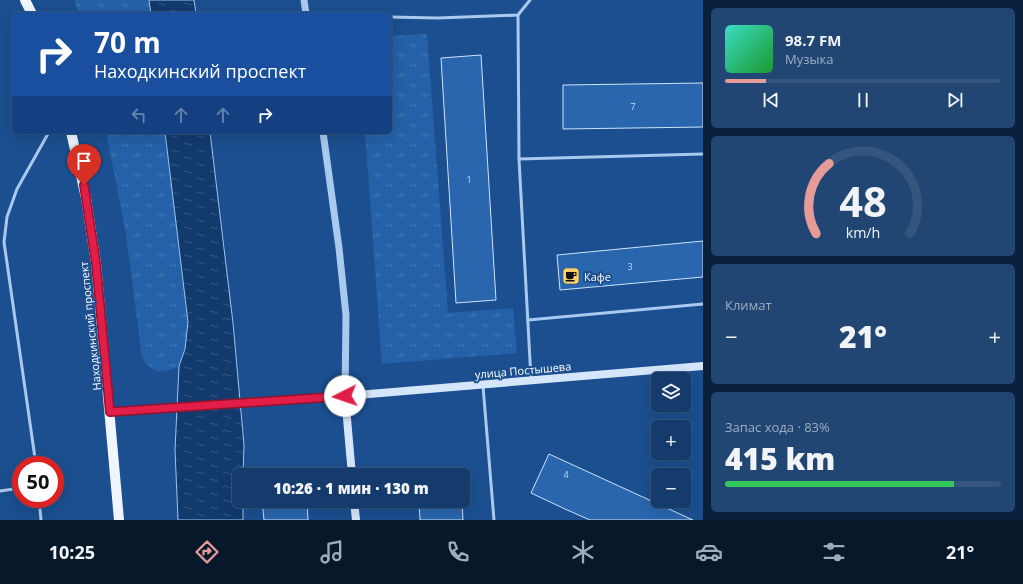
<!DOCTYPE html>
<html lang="ru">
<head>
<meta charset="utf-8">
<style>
  :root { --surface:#143b6b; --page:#214673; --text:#f1f3f6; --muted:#9dadc1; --line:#33557e; --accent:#e69b98 }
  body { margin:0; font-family:"Open Sans",sans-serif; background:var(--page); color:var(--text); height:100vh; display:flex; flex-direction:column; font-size:15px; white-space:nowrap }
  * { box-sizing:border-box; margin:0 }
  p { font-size:13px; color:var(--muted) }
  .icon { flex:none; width:22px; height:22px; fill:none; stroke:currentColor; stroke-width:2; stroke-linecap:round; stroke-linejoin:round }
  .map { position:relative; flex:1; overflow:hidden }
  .side { display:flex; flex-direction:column; gap:8px; padding:8px; background:#0b203b; width:320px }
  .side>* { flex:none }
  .banner { position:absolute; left:12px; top:12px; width:380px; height:122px; border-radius:6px; box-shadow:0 4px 16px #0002,0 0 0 1px var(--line); background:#1a4fa0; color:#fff; overflow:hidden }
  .buttons { position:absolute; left:651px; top:372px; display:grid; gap:8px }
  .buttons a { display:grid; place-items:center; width:40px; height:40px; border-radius:6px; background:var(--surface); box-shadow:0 4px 16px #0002,0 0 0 1px var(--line); font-size:20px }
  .speed { position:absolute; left:12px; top:456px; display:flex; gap:8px; font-size:20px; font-weight:700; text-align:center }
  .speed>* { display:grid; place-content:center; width:52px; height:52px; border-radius:50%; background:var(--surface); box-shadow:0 4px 16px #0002,0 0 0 1px var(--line); line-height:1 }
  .speed .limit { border:6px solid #d22; background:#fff; color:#111 }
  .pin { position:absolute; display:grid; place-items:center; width:34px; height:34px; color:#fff; margin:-41px -17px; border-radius:50% 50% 50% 0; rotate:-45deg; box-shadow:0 0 4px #0007 }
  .pin .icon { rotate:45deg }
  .me { position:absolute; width:44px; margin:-22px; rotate:266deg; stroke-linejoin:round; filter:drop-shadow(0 0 3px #0008) }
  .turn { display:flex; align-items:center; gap:14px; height:84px; padding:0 16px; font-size:18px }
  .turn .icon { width:52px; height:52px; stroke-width:2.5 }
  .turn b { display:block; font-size:28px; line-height:34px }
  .lanes { display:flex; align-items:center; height:38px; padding:0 16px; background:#0003; justify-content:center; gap:20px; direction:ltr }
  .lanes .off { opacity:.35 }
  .big { font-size:30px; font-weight:800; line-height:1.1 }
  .side .tile { flex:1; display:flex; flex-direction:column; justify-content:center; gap:6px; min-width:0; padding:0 14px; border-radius:6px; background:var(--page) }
  .side .dial { align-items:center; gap:0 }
  .dial svg { height:104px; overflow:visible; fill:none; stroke:var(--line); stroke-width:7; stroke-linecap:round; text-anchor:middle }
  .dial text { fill:var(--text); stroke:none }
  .song { display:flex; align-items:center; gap:12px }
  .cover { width:48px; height:48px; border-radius:6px; background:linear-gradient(135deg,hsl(170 70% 55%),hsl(130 70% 35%)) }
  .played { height:4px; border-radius:2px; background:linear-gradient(90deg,var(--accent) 15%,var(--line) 15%) }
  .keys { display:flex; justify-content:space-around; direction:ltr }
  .heat { display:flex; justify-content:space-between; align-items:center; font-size:22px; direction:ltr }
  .charge { height:6px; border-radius:3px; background:linear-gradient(90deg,#34c759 83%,var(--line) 0) }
  .trip { position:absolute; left:232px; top:468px; width:238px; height:40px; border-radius:6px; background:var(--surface); box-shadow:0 4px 16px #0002,0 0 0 1px var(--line); font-weight:800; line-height:40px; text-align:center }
  .tabs { display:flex; height:64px; justify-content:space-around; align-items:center; background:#08182b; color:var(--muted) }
  .tabs .icon { width:28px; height:28px }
  .tabs .selected { color:var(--accent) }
  .tabs b { font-size:18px; color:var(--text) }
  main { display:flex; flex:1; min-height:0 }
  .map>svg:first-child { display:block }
</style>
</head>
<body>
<main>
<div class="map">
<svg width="703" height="520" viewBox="0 0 703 520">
  <defs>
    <pattern id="grass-tufts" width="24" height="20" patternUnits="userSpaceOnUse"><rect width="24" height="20" fill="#2461a8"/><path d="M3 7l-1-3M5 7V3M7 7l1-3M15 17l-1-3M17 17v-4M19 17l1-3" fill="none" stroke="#4579b5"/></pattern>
    <pattern id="water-ripples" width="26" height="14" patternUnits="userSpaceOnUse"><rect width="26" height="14" fill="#123a6d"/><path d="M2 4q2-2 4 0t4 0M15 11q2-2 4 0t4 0" fill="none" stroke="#365883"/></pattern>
  </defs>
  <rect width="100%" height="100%" fill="#1b4f8f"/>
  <g fill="url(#grass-tufts)">
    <polygon points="74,0 149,0 151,14 79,14"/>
    <polygon points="427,34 448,313 513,308 517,353 382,364 365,132 390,132 390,36"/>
    <path d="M106,132h59l23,190 -3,27 -6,17c-18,8 -25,9 -37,-8l-16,-124z"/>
  </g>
  <g fill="url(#water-ripples)" stroke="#9cc4f0">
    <polygon points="149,0 194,0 196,14 151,14"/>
    <polygon points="165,132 210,132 233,323 244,445 243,475 239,475 239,501 243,501 243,520 178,520 175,450 179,366 185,349 188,322"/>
  </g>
  <g fill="#2a66ad" stroke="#cfe3fa">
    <polygon points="481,55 496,300 456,303 441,58"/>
    <polygon points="703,83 703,127 563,129 563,85"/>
    <polygon points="703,241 703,277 560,290 557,255"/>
    <polygon points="549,454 693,520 590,520 565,509 531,493"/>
    <polygon points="262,501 307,501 308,520 264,520"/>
    <polygon points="419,501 462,501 463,520 420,520"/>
  </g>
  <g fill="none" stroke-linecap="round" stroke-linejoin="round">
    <g stroke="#a9c9ee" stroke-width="3">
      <polyline points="518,15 519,159 531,379"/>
      <polyline points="390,17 438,18 518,15 530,0"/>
      <polyline points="519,159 703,154"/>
      <polyline points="528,320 703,304"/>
      <polyline points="483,386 494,520"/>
      <polyline points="36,465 4,242 7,217 17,189 49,132"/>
      <polyline points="0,491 21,488"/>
      <polyline points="39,499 41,520"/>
    </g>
    <g stroke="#a9c9ee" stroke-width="7">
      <polyline points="304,0 306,14"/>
      <polyline points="323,132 339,248 346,315 345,396"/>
    </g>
    <g stroke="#d6e6fa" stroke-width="8">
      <polyline points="345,396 352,475"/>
      <polyline points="110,412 345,396 703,366"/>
      <polyline points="354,501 356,520"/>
    </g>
    <g stroke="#f0f6ff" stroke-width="10">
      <polyline points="25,0 32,14"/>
      <polyline points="71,132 86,198 96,263 119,520"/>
    </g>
  </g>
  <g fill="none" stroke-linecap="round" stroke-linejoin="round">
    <defs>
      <polyline id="route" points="84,185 96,263 110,412 345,396"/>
    </defs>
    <use href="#route" stroke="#92132f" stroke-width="10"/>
    <use href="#route" stroke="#e11d48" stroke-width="7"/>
  </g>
  <defs>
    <symbol id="cafe-square" viewBox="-11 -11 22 22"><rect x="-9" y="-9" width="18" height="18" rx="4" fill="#ffd166" stroke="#1b4f8f"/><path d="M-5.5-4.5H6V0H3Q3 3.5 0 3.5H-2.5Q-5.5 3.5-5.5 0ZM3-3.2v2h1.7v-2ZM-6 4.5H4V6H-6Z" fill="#111"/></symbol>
  </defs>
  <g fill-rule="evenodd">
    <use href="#cafe-square" x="561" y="266" width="20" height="20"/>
  </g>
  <g text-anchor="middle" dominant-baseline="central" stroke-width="4" stroke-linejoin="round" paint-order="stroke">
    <g font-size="9" fill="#cad9ea">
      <text x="633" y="106">7</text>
      <text x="469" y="179">1</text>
      <text x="630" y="266">3</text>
      <text x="566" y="474">4</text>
    </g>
    <g font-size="11" fill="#fff" stroke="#1b4f8f" text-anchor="start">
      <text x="584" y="276">Кафе</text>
    </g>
    <g font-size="11" fill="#fff" stroke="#1b4f8f">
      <text transform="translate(90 326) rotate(-96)">Находкинский проспект</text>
      <text transform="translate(523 370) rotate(-5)">улица Постышева</text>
    </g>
  </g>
</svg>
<div class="buttons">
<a><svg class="icon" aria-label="layers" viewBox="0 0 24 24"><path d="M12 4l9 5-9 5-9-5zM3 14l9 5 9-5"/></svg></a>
<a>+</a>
<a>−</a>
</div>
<div class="speed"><div class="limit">50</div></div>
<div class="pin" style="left:84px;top:185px;background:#d93025"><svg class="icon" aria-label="arrive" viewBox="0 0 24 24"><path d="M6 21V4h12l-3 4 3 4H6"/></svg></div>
<svg class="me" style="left:345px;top:396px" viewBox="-20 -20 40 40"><circle r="19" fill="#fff"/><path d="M0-13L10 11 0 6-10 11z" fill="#e11d48"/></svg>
<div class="trip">10:26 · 1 мин · 130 m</div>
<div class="banner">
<div class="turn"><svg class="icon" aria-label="right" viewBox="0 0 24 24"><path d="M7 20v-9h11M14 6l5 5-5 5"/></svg><div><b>70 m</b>Находкинский проспект</div></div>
<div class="lanes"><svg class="icon off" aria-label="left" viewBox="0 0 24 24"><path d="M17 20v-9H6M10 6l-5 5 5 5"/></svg><svg class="icon off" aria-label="ahead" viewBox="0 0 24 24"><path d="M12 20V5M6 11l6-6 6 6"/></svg><svg class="icon off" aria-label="ahead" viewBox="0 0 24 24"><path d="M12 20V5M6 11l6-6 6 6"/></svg><svg class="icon" aria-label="right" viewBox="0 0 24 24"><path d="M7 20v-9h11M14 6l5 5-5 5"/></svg></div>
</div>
</div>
<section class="side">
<div class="tile">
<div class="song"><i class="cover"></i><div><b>98.7 FM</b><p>Музыка</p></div></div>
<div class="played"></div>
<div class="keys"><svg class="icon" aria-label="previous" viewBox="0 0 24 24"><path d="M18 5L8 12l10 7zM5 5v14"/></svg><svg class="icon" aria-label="pause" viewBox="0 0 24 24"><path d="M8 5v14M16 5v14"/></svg><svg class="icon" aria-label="next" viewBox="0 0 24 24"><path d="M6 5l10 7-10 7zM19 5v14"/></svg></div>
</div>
<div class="tile dial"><svg viewBox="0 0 100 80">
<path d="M14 69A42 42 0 1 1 86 69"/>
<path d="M14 69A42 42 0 0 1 24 15" stroke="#e69b98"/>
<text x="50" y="56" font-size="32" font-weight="700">48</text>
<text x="50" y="72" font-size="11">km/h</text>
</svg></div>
<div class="tile"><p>Климат</p>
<div class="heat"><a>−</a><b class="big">21°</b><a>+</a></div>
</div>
<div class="tile"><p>Запас хода · 83%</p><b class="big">415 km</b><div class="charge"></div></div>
</section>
</main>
<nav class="tabs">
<b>10:25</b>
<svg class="icon selected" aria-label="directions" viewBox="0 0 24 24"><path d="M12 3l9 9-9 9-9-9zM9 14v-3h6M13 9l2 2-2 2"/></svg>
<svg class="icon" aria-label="music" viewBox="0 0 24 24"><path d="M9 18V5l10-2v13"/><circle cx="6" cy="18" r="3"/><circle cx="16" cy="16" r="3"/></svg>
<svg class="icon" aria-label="phone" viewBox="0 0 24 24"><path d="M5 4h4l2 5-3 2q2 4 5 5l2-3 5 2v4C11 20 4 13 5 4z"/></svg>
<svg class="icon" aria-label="climate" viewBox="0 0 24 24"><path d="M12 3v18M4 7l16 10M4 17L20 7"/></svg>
<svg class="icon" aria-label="car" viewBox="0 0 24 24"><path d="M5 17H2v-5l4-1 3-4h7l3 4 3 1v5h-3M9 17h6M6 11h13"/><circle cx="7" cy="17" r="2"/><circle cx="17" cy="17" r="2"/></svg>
<svg class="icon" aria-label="filters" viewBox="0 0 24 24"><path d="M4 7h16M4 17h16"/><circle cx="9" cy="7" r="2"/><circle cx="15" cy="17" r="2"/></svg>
<b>21°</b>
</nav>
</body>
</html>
